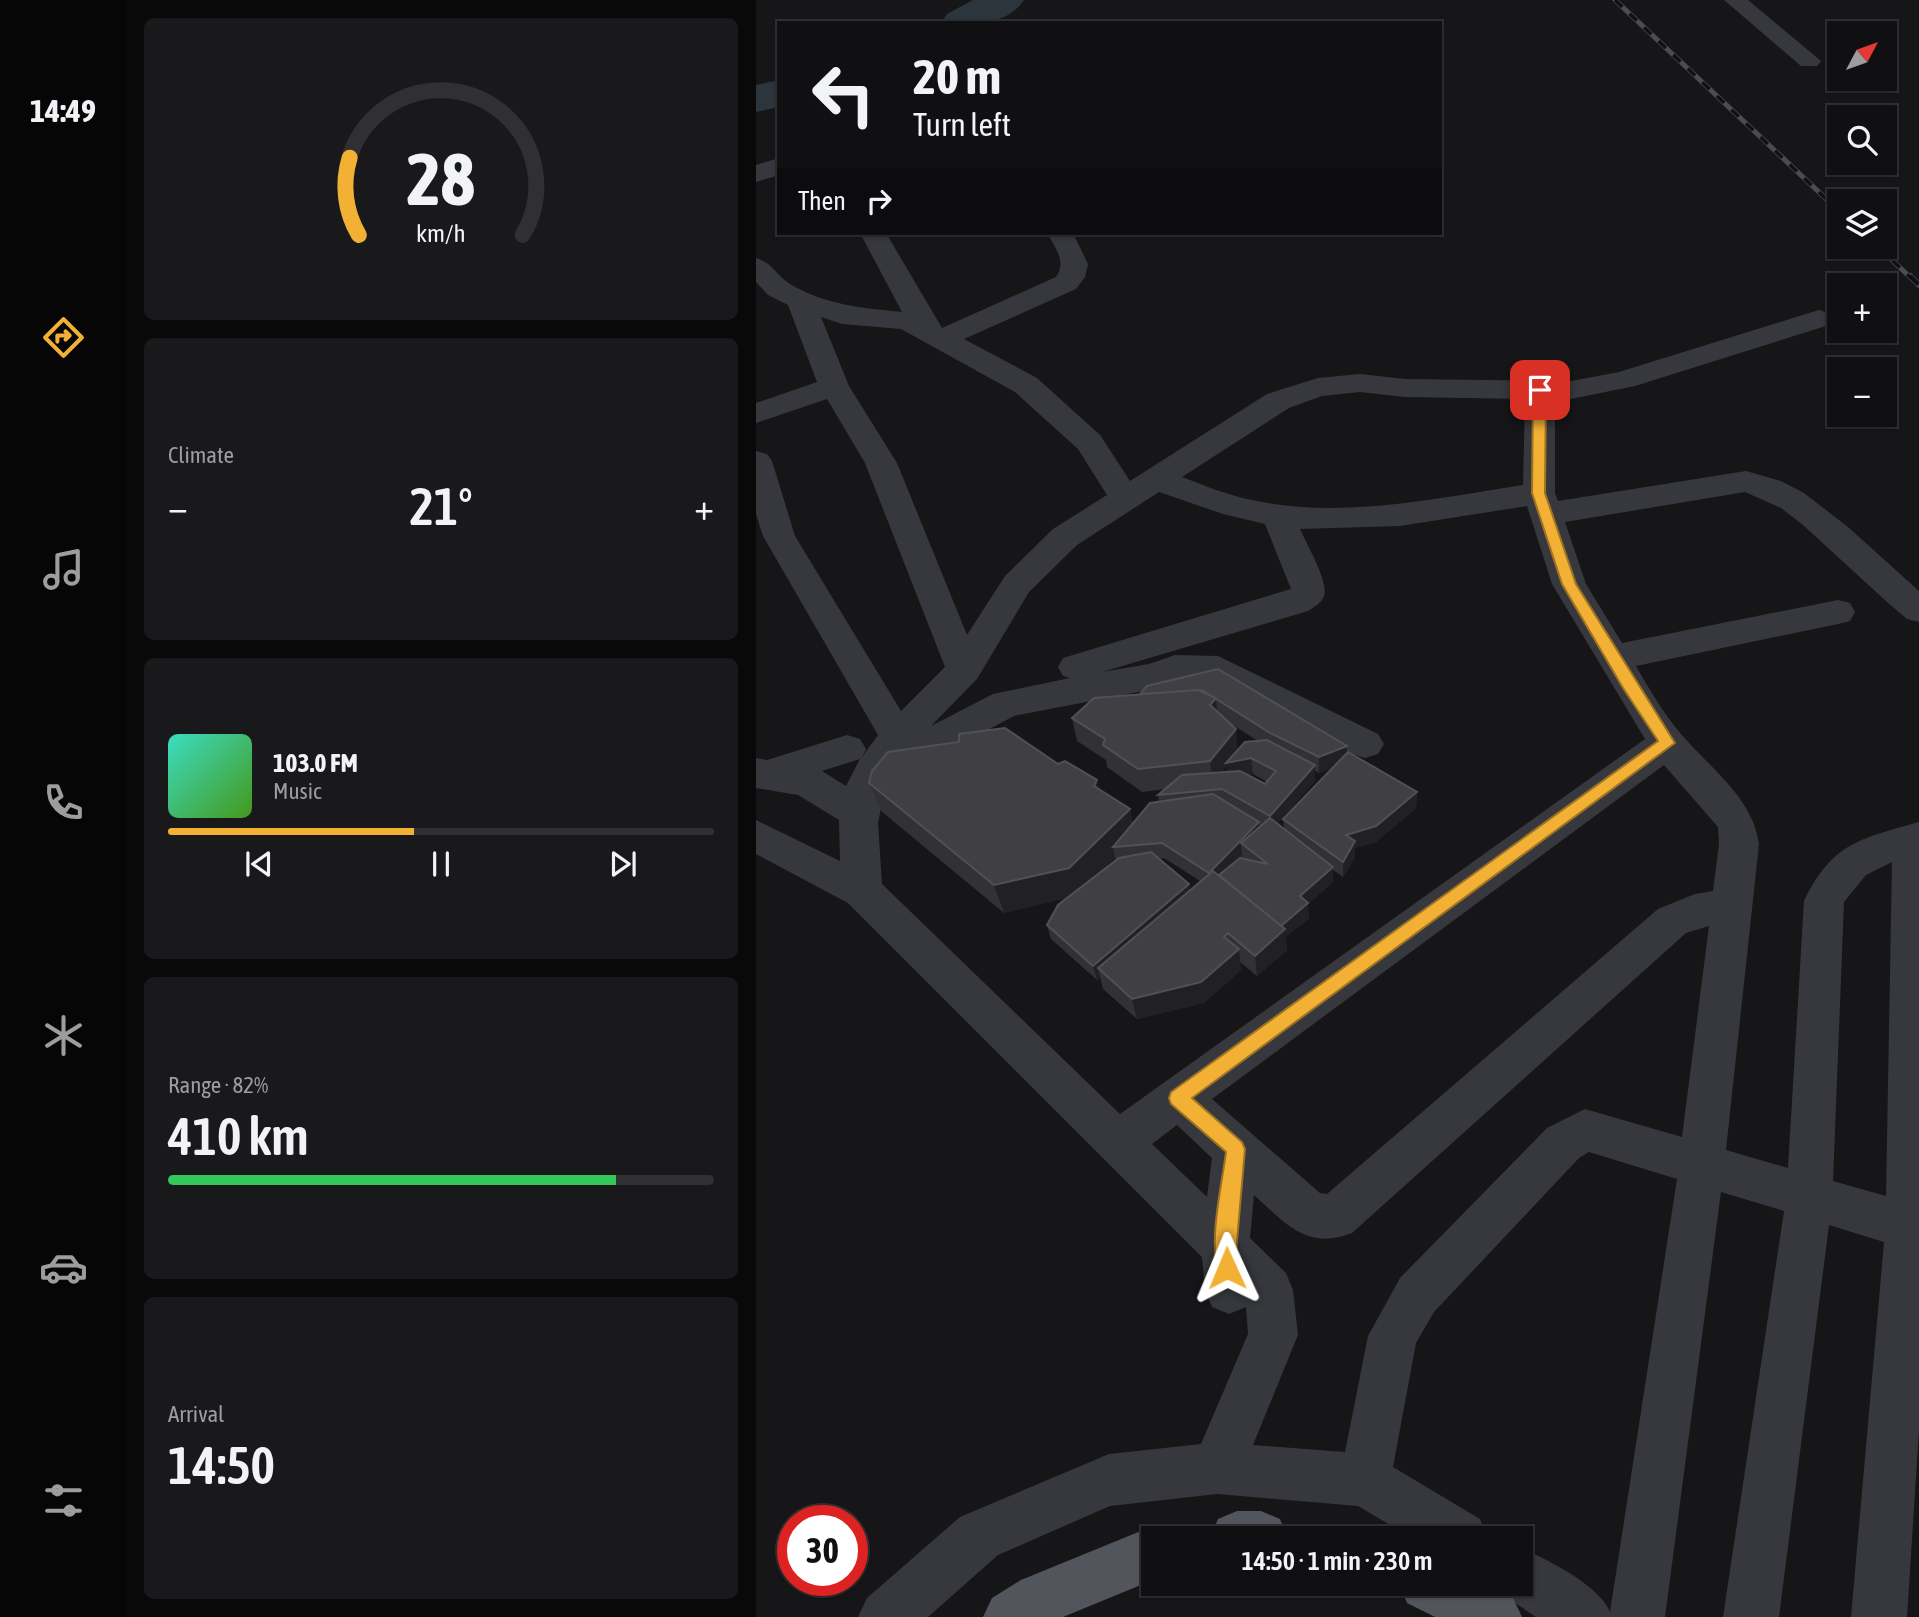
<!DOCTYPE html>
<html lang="en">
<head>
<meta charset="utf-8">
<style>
  :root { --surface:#101012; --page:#19191b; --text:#f1f3f6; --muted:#9c9d9f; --line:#303032; --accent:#f2b134 }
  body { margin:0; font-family:"Asap Condensed",sans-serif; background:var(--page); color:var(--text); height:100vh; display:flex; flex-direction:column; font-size:26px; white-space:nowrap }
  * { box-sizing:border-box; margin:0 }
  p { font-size:23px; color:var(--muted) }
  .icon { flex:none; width:38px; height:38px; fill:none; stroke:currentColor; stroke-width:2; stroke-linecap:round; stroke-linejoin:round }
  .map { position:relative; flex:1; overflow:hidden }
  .side { display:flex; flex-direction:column; gap:18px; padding:18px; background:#09090a; width:630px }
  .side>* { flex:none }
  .hud { position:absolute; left:21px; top:21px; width:665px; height:214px; border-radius:0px; box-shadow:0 2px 5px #0004,0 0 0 2px var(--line); background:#101012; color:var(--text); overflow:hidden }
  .needle { width:46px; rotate:49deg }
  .fabs { position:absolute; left:1071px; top:21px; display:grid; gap:14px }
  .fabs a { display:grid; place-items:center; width:70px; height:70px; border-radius:0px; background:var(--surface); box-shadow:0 2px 5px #0004,0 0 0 2px var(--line); font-size:35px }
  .speed { position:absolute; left:21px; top:1505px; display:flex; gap:14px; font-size:35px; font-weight:700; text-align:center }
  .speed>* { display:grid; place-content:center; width:91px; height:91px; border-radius:50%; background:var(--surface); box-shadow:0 2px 5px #0004,0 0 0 2px var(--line); line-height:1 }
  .speed .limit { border:10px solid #d22; background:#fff; color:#111 }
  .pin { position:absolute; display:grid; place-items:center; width:60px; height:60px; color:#fff; margin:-30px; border-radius:14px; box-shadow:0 4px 10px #0006 }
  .me { position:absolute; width:77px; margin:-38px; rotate:359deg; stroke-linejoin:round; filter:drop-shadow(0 0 5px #0008) }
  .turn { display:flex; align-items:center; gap:24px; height:147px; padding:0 21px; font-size:32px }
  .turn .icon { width:91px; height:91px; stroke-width:2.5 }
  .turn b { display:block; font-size:49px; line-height:60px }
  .then { display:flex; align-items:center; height:66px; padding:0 21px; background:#0003; gap:14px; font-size:26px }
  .big { font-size:52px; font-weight:600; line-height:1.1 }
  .side .card { flex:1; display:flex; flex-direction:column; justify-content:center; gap:10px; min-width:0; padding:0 24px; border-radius:10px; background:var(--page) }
  .side .dial { align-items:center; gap:0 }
  .dial svg { height:182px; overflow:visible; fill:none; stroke:var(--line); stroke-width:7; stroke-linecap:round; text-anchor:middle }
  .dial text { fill:var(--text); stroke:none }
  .song { display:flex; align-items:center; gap:21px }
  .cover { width:84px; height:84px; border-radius:10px; background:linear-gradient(135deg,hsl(170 70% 55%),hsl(100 70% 35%)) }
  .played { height:7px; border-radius:4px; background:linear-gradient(90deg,var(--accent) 45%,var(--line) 45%) }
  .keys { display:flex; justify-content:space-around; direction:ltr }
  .heat { display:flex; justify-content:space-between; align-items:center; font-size:38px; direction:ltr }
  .charge { height:10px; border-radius:5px; background:linear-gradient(90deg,#34c759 82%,var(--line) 0) }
  .trip { position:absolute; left:385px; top:1526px; width:392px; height:70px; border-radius:0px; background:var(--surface); box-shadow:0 2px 5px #0004,0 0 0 2px var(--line); font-weight:600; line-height:70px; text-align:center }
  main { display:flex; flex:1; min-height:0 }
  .tab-bar { display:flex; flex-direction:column; width:126px; justify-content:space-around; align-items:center; background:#060607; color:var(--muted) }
  .tab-bar .icon { width:49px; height:49px }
  .tab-bar .active { color:var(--accent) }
  .tab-bar b { font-size:32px; color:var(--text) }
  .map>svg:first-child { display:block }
</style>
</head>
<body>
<main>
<nav class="tab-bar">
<b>14:49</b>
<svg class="icon active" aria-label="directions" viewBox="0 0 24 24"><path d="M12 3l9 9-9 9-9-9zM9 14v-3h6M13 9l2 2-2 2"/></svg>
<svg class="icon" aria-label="music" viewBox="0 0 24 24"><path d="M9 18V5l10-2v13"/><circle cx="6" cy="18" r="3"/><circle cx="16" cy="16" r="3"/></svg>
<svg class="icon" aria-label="phone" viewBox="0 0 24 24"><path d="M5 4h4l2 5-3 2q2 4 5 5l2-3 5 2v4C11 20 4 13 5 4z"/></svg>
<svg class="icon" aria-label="climate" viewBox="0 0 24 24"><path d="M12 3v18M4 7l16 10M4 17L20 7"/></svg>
<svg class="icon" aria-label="car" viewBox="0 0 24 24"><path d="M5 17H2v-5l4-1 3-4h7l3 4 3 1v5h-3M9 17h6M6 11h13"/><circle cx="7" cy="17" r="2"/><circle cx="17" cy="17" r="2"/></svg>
<svg class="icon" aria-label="filters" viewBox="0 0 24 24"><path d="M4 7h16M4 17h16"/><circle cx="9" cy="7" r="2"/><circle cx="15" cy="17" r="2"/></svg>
</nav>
<section class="side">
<div class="card dial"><svg viewBox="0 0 100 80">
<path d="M14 69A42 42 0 1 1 86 69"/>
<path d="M14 69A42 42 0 0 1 10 35" stroke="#f2b134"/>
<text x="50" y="56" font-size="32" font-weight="700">28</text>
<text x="50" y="72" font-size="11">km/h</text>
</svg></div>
<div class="card"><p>Climate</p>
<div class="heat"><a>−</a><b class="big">21°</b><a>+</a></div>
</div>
<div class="card">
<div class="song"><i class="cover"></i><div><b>103.0 FM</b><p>Music</p></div></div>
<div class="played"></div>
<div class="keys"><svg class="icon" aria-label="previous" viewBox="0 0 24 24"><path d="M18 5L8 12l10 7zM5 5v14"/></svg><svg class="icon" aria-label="pause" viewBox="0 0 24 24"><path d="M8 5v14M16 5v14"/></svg><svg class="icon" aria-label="next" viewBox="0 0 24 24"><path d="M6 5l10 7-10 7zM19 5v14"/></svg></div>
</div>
<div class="card"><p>Range · 82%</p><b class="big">410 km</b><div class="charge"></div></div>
<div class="card"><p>Arrival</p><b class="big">14:50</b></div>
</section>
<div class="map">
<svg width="1163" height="1617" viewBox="0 0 1163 1617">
  <rect width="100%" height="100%" fill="#161618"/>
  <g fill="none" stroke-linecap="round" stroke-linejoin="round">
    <g fill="#2c353c" fill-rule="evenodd">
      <path d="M217,0h51c-19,28 -53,23 -83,23l6,-9z"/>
      <polygon points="23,80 23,107 0,112 0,85"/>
    </g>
    <g fill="#37383d" fill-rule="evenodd">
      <polygon points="968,0 992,0 1065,61 1061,66 1045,66"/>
      <polygon points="23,158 23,175 0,182 0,165"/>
      <path d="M104,233h26l56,95 114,-51c11,-15 -1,-30 -9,-44h26l15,31 -3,13 -9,12 -112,50 73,39 63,57 30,46 137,-87 51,-16 42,-4 45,5 166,2 48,-9 190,-59 10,-3 10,3 4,6 -4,6 -194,61 -64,13h-16v94l3,8 188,-30 35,10 23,12 44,34 71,64v31l-12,-3 -20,-17 -84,-77 -22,-17 -36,-16 -180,30 21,62 36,59 216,-43 12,3 5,9 -5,9 -12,3 -202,42c13,23 28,48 45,68 29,34 72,64 78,110l-33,306 62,18 16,-267c29,-59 56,-62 115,-79v608l-12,187h-56l33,-375 -55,-17 -50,392h-56l61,-406 -63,-19 -56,425h-129l-34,-23 -4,-10h23v-36c26,11 79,38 89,64l67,-433 -88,-27 -10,6 -145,154 -18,31 -23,124 87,52 8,19h-76l-54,-32 -141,-12 -107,12 -112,49 -70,62h-70l9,-19 93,-81 149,-63 92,-10 47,-110 -2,-27 -17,7 -17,-7 -7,-17 -3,-33 -354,-354 -92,-49v-34l84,41 -1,-41 -41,-25 -42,-7v-30l11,2 80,-25 13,4 6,10 -4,8 16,-22 -115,-199 -7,-22v-63l11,3 5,7 23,75 106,175 44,-44 -80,-204 -38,-64 -71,24v-20l61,-21 -29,-77 -20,-10 -12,-13v-24c16,4 21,18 34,26 35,21 73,24 112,28zM65,317l21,7 59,5 114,63 63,57 29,46 -54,34 -48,47 -38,59 -70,-172 -48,-77zM604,392l45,5 120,2 -2,86c-91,14 -184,35 -276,14 -22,-5 -44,-14 -65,-22l107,-69 33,-12zM403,492l64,22 42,10 26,65 -228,69 -5,9 5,9 7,2 -77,16 -62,32 46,-47 52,-87 48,-47zM771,506l25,78 93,155 -525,375 -238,-230 -4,-61 8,-41 9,3 13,-5 6,-11 100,-53 140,-27 23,-8 36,1 139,72 13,4 13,-4 6,-10 -6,-10 -160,-78 -43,-1 -26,9 -47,8 206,-61c6,-4 14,-8 16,-15 5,-14 -18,-53 -24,-67l100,-3zM104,759l-14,27 -24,-15zM908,765l54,62 1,17 -6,47 -18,3 -37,15 -331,285 -7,-1 -108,-94zM1136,862l-6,334 -53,-15 11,-279 22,-27zM953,926l-27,211 -97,-28 -38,19 -147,150 -32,58 -23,116 -92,-7 45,-110 -5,-45 -7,-17 -36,-35 4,-43c31,28 53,56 98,38l334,-300zM421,1125l35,33 -5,39 -55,-53z"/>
    </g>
    <g fill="#53555c" fill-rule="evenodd">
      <polygon points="481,1511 505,1511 524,1519 532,1538 454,1538 462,1519"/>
      <polygon points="397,1526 416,1534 418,1538 397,1538 397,1580 307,1617 227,1617 236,1598 265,1580"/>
      <polygon points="643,1584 729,1584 757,1598 766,1617 679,1617 651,1603"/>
    </g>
    <defs>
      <g id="rail-far1">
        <polyline points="859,0 1083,211"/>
        <polyline points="1122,247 1155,278"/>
      </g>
      <polyline id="rail" points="1154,276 1163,285"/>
    </defs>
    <use href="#rail-far1" stroke="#4a4c52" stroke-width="5"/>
    <use href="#rail" stroke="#4a4c52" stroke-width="6"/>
    <use href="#rail-far1" stroke="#111113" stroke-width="3.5" stroke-dasharray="10" stroke-linecap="butt"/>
    <use href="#rail" stroke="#111113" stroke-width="4.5" stroke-dasharray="12" stroke-linecap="butt"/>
  </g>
  <path fill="#323236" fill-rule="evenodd" d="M462,669l129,84 70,39 -1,16 -40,34 -21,6v9l-12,20 -10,-7v12l-25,22 1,14 -23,19 1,13 -30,26 -17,-14 1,8 -37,33 -67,16 -34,-30 -3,-12 -3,3 -46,-41 -4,-14 19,-27 -62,15 -123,-102 -12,-28 189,-19 39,16 2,10 31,19 3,15 26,-23 -1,-6 8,-6 -24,3 -35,-25 -1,-7 -29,-19 -5,-23zM472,722l30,19 -20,10zM471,766v6h-5zM577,767l-50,52 1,10 -7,-5 38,-43v-10l4,2zM497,774l14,8 -2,2 -17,-9zM359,857l1,4 -18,13zM408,858l36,23 -10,9 -1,-6 -31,-25z"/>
  <g fill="#212124">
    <polygon points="460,698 462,721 454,705"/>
    <polygon points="480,729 482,752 495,758 497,774 472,779 471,766 457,784 454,761"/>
    <polygon points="591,746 591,762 563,773 563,757"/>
    <polygon points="559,765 559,781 515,831 514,816"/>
    <polygon points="341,780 347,809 338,786"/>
    <polygon points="661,792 660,808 620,842 599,848 599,857 587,877 587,862 590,835"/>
    <polygon points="374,809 379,838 357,847 359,857 320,896 248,913 238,885"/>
    <polygon points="503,822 504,837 485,843 486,856 464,879 453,873"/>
    <polygon points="577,867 577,882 552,904 553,918 530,937 531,950 501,976 499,956 524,927 544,896"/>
    <polygon points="433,884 435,899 342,968 344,977 341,980 337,966"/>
    <polygon points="483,949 485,970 448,1003 381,1019 376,999"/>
  </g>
  <g fill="#3f3f44" stroke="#4f5156" stroke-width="2">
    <polygon points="462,669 591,746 563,757 514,733 446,690 384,694 391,686"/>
    <polygon points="442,690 460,698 454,705 480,729 454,761 382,769 347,745 349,739 316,718 338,698"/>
    <polygon points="249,728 302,764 309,761 341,780 338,786 374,809 313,868 238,885 113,783 116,771 132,752 203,742 203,734"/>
    <polygon points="511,740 559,765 514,816 466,789 402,795 426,775 484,771 509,784 520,771 495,758 470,763 489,742"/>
    <polygon points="592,752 661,792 620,826 590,835 599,841 587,862 527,819"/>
    <polygon points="457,794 503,822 453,873 406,843 357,847 394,803"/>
    <polygon points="514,818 577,867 544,896 552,903 525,926 463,875 484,858 512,864 485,843"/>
    <polygon points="395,852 433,884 337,966 291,925 302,905 363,858"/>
    <polygon points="457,871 529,929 499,956 472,933 468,937 483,949 445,982 376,999 342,968"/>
  </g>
  <path fill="#f2b134" stroke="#9d7322" stroke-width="2" d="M784,386l6,4 -1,103 31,91 99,159 -483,355 50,44 3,7 -11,126 -7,3 -7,-3c-13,-30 2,-90 6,-123l-55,-48 -2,-6 2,-6 487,-351 -35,-53 -61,-104 -30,-91 1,-103z"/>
</svg>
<div class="fabs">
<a><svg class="needle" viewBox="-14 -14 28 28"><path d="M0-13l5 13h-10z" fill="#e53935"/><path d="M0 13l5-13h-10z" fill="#9c9d9f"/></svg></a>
<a><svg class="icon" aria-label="search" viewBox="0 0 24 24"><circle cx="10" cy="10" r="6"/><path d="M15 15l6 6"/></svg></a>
<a><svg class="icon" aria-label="layers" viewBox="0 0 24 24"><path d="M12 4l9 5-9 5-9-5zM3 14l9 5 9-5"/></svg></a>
<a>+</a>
<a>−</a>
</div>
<div class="speed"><div class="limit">30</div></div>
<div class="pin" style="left:784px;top:390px;background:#d93025"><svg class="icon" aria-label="arrive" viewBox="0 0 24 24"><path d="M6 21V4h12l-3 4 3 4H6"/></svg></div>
<svg class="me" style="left:471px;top:1268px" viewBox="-20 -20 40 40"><path d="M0-17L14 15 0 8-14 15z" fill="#f2b134" stroke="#fff" stroke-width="4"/></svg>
<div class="trip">14:50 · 1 min · 230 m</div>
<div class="hud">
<div class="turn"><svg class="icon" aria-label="left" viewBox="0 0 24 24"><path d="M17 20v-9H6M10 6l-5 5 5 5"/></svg><div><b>20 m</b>Turn left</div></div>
<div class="then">Then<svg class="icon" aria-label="right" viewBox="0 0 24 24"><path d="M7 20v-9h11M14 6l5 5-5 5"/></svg></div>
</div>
</div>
</main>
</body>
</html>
